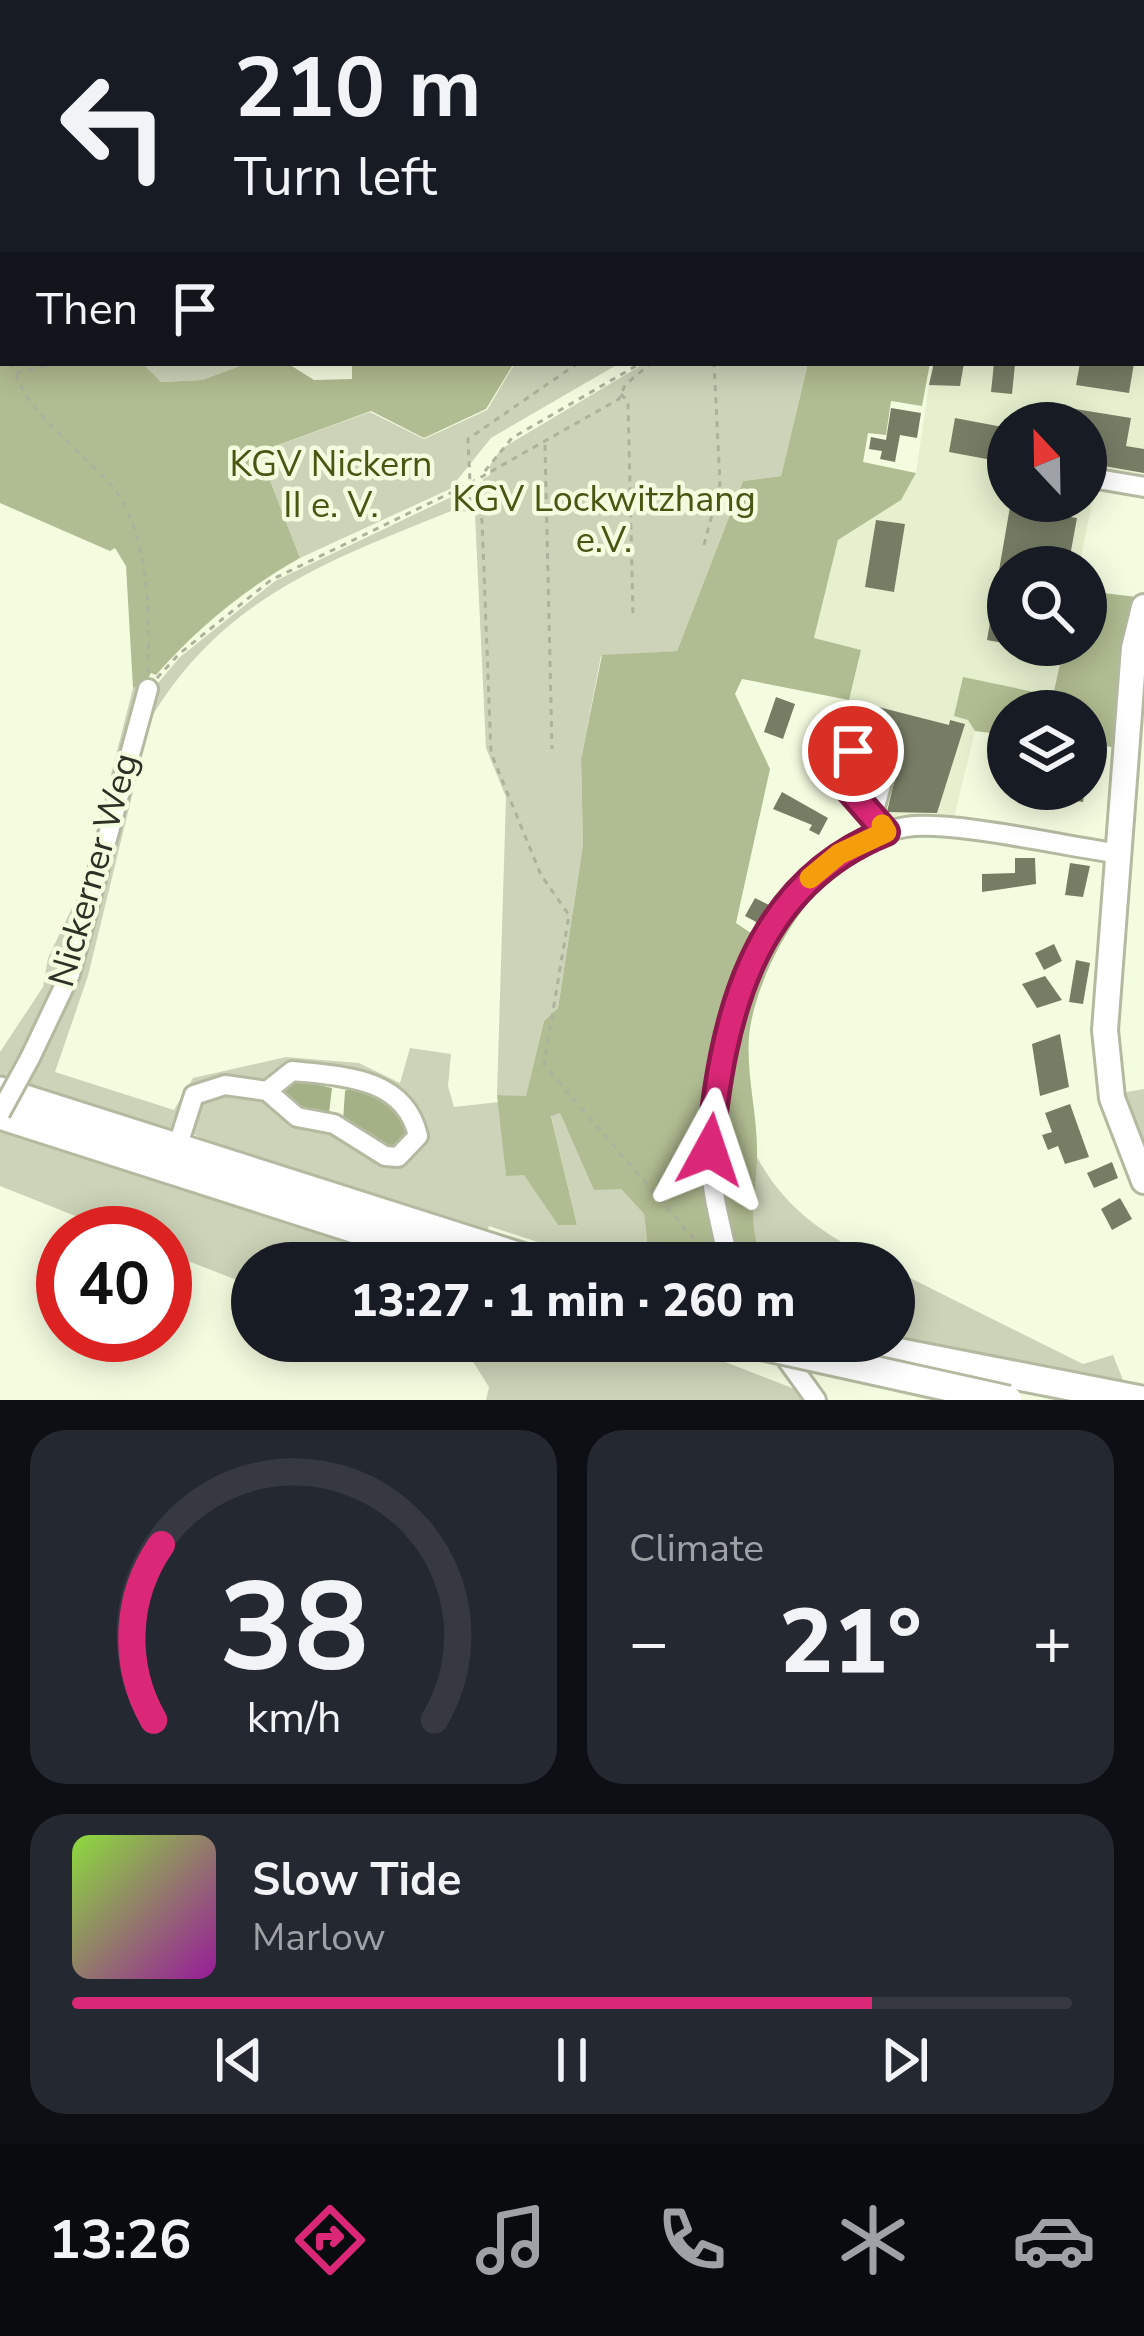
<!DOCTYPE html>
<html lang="en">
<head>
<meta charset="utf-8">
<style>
  :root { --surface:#171b24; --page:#242831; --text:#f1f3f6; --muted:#9ea1a6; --line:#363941; --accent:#db2777 }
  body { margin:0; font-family:"Nunito Sans",sans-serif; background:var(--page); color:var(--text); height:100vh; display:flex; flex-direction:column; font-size:45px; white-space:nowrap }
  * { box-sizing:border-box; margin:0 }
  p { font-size:39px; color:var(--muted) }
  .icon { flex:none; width:66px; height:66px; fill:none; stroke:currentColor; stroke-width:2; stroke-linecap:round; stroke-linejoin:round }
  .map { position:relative; height:1400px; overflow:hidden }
  .side { display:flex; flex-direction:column; gap:30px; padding:30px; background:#0d0f14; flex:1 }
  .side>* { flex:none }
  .hud { position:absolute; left:0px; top:0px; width:1146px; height:366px; box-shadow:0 6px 30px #0003; background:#171b24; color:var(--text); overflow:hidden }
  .needle { width:78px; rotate:338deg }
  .fabs { position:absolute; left:987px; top:402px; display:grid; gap:24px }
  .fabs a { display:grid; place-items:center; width:120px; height:120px; border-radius:50%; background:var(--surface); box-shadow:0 6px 30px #0003; font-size:60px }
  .speed { position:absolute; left:36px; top:1206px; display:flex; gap:24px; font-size:60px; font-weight:700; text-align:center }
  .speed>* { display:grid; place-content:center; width:156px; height:156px; border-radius:50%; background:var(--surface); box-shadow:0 6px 30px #0003; line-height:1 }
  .speed .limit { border:18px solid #d22; background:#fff; color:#111 }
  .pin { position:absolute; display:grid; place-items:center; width:102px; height:102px; color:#fff; margin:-51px; border:6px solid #fff; border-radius:50%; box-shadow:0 3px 12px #0007 }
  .me { position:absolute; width:132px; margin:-66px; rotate:5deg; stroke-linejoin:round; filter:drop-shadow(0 0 9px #0008) }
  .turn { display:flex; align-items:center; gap:42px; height:252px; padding:0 36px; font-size:54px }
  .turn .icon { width:156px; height:156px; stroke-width:2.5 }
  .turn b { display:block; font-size:84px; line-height:102px }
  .then { display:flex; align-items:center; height:114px; padding:0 36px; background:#0003; gap:24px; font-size:45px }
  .big { font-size:90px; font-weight:800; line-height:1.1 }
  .side .card { flex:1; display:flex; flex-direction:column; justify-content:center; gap:18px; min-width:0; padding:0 42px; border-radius:36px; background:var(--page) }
  .side .dial { align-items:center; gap:0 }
  .dial svg { height:312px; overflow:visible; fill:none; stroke:var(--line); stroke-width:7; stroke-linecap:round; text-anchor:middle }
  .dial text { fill:var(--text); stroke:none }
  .song { display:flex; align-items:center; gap:36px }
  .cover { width:144px; height:144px; border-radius:18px; background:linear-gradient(135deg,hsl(90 70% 55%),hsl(300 70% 35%)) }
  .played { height:12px; border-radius:6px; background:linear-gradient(90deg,var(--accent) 80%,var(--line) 80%) }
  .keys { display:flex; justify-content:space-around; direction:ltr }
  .heat { display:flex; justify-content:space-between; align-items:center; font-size:66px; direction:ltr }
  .side .tiles { flex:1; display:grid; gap:30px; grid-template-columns:1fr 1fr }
  .card:last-child { grid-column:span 2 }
  .trip { position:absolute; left:231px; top:1242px; width:684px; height:120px; border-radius:60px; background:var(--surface); box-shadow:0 6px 30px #0003; font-weight:800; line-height:120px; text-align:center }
  .tab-bar { display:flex; height:192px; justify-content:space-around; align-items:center; background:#090b0e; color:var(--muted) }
  .tab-bar .icon { width:84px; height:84px }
  .tab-bar .current { color:var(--accent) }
  .tab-bar b { font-size:54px; color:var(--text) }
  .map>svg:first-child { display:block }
</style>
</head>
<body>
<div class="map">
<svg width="1144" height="1400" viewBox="0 0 1144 1400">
  <rect width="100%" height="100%" fill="#f4fce0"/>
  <path fill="#e6f0ce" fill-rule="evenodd" d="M1144,282v214l-49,-8 -16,79h-71v78h56l-10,51 -91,-18 12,53 -22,91 -31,-6 -49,16 -8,-15 -38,-23 34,-144 -47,-11 24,-99 63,-40 15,-27 16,-110h211zM1008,423h78v78h-78z"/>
  <g fill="#ccd3b8">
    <polygon points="142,363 248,363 202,380 160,382"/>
    <polygon points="515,363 620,363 491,438 450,489 300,558 259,452 370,412 424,439 487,410"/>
    <path d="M645,363h163l-27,113 -38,5 -66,170 -76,5 -20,103 2,86 -25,163 -14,13 -18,76 -29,-2 9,-298 -20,-49 -11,-233 -19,-6c-125,51 -232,87 -305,209l-63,258 -33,96 119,38 19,-32 93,-21 73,6 41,20 10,-35 41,6 -3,32 6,21 45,-5 7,74 18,-2 34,51h19l-26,-110 9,-2 34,76h27l23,25 4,35 15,9 18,-3 9,8h-88l-113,-37 -2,6 -274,-87 -23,-13 1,-23 10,-16c45,-18 58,11 94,26 18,9 90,40 104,40l20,-17c11,-54 -88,-84 -129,-74 -12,3 -20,15 -33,18 -23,4 -41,-10 -63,6l-15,36 -8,2 -148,-45 44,-88 19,-57 67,-251 27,-32 95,-76 176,-84h31l1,-18 7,-4v-10l11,-16z"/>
    <polygon points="144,686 64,974 10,1080 0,1077 0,1052 43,987 48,958 83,885 133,688"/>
    <polygon points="1144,1089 1144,1165 1120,1093"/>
    <polygon points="0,1129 411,1263 252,1263 252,1286 165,1252 165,1233 118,1233 0,1186"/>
    <path d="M757,1157c29,54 70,79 123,106h-118l-14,-48z"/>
    <polygon points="894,1270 1083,1364 1113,1355 1131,1400 894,1341"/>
    <polygon points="460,1341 671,1341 805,1393 810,1400 486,1400 489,1387"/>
  </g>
  <g fill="#b0bc91">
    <path d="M0,0l76,3h-73v360h139l19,19 41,-2 46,-17h39l27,17 38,-1v-16h162l-28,46 -62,29 -53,-27 -112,41 41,106c-54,30 -103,70 -144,117l-5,-2 -7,13 -11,2 -7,-122 -11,-18 -5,3 -110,-48z"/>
    <polygon points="948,0 1144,0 1144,282 1143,3"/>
    <path d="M808,363h122l-8,43 -31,-5 -5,34 -18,-2 -5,29 53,11 -15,27 -63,40 -24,98 47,12 -12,50 -107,-21 -7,15 35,75 -34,154 30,20 23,-38 64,-52 8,-4 4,10c-59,20 -110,118 -116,177 -3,39 9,80 8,119 -1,52 -11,54 5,108h-72l-9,-8 -18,4 -15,-10 -4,-35 -23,-25 -27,1 -34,-77 -9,3 26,109h-19l-34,-50 -18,1 -9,-81 29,1 18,-75 14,-13 25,-163 -2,-86 21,-104 75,-4 66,-170 38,-5z"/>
    <polygon points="1086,591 1137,597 1127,623 1121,748 1086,744 1086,711 1008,711 1008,735 975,731 968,720 954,716 963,677 1053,696 1064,645 1086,645"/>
  </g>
  <g fill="#a4b085">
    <polygon points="287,1078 332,1088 329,1113 320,1118 290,1109 279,1090"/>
    <polygon points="356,1084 396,1102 413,1140 386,1153 343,1121 345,1091"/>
  </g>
  <g fill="#777d65">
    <polygon points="934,363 964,363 960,386 929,385"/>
    <polygon points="994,363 1015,364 1012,394 991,392"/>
    <polygon points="1080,363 1134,363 1129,393 1076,385"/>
    <polygon points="1038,403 1131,418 1126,446 1144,449 1144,473 1087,463 1093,428 1036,419"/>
    <polygon points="891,408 921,413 917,438 900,435 895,462 880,459 882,451 869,449 871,437 886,440"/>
    <polygon points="955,418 1008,428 1008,463 949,452"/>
    <polygon points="1011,501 1048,501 1046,513 1077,518 1068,567 1008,567 1008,644 987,640"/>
    <polygon points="876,520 905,524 894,592 865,587"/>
    <polygon points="776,697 795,704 783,739 764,732"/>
    <polygon points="851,700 949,725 950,720 965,724 937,813 887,812 901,753 878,734 842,732"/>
    <polygon points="1057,789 1085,789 1083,802 1056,798"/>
    <polygon points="782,792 828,818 819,835 809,830 812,825 773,809"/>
    <polygon points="1015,858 1035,858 1036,884 982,892 982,874 1015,873"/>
    <polygon points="1070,863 1090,866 1083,897 1065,895"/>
    <polygon points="755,898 769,905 758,923 745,916"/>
    <polygon points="1054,944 1062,961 1044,970 1035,953"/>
    <polygon points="1076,960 1090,963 1083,1004 1069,1002"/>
    <polygon points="1045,976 1062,1000 1037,1008 1022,984"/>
    <polygon points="1060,1034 1069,1087 1040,1096 1032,1044"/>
    <polygon points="1070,1104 1089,1157 1065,1164 1058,1146 1048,1150 1042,1135 1052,1132 1045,1113"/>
    <polygon points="1112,1162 1118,1178 1094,1188 1087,1173"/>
    <polygon points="1120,1198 1132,1219 1112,1230 1101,1209"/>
  </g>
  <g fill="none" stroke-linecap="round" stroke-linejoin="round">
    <defs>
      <g id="minor">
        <polyline points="684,3 684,0"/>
        <polyline points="786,3 788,0"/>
        <polyline points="1086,477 1144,487"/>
        <polyline points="873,813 889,758 876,747 860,746 847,760 844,784 886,833"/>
        <polyline points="30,1058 70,974 148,689"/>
        <path d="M177,1148l17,-53 31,-10 42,6 30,26 37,7 51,32 13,1 20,-21c-13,-59 -76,-60 -126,-65l-25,20"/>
        <path d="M729,1263c-8,-37 -20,-79 -19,-117 5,-120 56,-296 196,-319 44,-7 158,19 209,26"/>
        <polyline points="780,1350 816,1400"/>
      </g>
      <polyline id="major" points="1144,607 1134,648 1105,1030 1112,1098 1144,1181"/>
      <g id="highway">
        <polyline points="0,1091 540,1263"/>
        <polyline points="0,1115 461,1263"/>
        <polyline points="840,1341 1141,1400"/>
      </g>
    </defs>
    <use href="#minor" stroke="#b3baa0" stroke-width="24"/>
    <use href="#major" stroke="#b3baa0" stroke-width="30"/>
    <use href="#highway" stroke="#b3baa0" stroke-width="33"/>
    <g stroke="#acb29c" stroke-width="3" stroke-dasharray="6 6" stroke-linecap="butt">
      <polyline points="81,0 85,3"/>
      <polyline points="231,3 232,0"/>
      <polyline points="878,3 878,0"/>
      <polyline points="944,3 947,0"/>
      <polyline points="0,75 3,76"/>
      <polyline points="1143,277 1144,277"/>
      <polyline points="0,327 3,336"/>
      <path d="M11,363c16,52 65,82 100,122 39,46 39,134 37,191"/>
      <polyline points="578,363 468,439 471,504 482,520 491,753 541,875 569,915 544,1065 714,1262"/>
      <polyline points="16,373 57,363"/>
      <polyline points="621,394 628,402 633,616"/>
      <polyline points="545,445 552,749"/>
      <polyline points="485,471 512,438 641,363"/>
      <polyline points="704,545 720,484 714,363"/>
      <polyline points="157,678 179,654 271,580 469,484 619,399 625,385 651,363"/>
    </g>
    <use href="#minor" stroke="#fff" stroke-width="18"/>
    <use href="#major" stroke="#fff" stroke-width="24"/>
    <use href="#highway" stroke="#fff" stroke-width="27"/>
    <defs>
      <polyline id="minor-bridge" points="0,1113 30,1058"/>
      <polyline id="highway-bridge" points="741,1341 1008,1400"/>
    </defs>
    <use href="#minor-bridge" stroke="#b3baa0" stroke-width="24" stroke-linecap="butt"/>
    <use href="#highway-bridge" stroke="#b3baa0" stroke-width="33" stroke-linecap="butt"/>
    <use href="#minor-bridge" stroke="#fff" stroke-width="18"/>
    <use href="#highway-bridge" stroke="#fff" stroke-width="27"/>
  </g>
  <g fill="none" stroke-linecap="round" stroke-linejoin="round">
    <defs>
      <path id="route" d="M710,1150c12,-130 41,-264 176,-318l-42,-48 9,-33"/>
    </defs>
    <use href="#route" stroke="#8e194d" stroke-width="30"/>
    <use href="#route" stroke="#db2777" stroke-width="21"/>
    <polyline stroke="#f59e0b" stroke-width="21" points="810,878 839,854 886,832 882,825"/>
  </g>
  <g text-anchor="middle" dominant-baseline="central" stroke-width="9" stroke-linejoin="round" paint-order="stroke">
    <g font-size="36" fill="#495613" stroke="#f4fce0">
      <text x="331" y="464">KGV Nickern<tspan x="331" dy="41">II e. V.</tspan></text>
      <text x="604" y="499">KGV Lockwitzhang<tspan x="604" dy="41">e.V.</tspan></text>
    </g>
    <g font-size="36" fill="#2d3025" stroke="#f4fce0">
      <text transform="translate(94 870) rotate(-74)">Nickerner Weg</text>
    </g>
  </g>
</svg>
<div class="fabs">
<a><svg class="needle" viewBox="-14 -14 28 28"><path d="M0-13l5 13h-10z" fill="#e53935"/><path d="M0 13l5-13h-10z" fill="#9ea1a6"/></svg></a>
<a><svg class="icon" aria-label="search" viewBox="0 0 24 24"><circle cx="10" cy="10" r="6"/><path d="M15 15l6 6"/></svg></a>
<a><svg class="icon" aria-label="layers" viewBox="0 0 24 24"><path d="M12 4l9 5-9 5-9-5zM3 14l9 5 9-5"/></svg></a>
</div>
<div class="speed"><div class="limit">40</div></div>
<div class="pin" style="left:853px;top:751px;background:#d93025"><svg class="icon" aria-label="arrive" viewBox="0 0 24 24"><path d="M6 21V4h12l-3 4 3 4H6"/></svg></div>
<svg class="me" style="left:710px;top:1150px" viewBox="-20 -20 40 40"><path d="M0-17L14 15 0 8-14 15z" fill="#db2777" stroke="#fff" stroke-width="4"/></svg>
<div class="trip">13:27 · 1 min · 260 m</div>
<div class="hud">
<div class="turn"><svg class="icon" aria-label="left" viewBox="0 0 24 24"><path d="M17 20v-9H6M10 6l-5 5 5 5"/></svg><div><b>210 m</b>Turn left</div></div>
<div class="then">Then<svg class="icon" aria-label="arrive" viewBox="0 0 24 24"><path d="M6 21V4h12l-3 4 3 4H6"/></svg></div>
</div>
</div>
<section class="side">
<div class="tiles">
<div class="card dial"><svg viewBox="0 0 100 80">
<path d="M14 69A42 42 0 1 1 86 69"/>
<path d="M14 69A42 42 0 0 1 16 24" stroke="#db2777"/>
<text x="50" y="56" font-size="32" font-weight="700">38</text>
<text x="50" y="72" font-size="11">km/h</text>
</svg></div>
<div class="card"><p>Climate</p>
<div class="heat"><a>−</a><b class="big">21°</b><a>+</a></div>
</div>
<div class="card">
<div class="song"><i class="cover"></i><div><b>Slow Tide</b><p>Marlow</p></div></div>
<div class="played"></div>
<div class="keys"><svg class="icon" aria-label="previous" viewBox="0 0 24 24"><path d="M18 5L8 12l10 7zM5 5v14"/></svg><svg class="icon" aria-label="pause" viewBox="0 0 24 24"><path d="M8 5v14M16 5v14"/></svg><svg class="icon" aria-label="next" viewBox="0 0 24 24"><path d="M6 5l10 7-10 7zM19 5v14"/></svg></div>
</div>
</div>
</section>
<nav class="tab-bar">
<b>13:26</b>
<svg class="icon current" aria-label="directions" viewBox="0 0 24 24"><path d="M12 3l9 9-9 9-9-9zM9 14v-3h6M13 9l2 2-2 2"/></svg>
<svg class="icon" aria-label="music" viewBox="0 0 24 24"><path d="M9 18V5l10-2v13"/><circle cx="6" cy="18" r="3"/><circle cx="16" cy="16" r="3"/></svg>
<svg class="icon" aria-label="phone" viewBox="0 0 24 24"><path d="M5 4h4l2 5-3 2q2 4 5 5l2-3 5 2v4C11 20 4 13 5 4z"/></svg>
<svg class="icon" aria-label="climate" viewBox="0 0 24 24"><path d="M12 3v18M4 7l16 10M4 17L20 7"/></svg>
<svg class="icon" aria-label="car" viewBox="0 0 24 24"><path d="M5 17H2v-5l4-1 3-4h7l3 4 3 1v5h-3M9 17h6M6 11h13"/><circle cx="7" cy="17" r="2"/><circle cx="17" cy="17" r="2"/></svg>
</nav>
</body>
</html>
